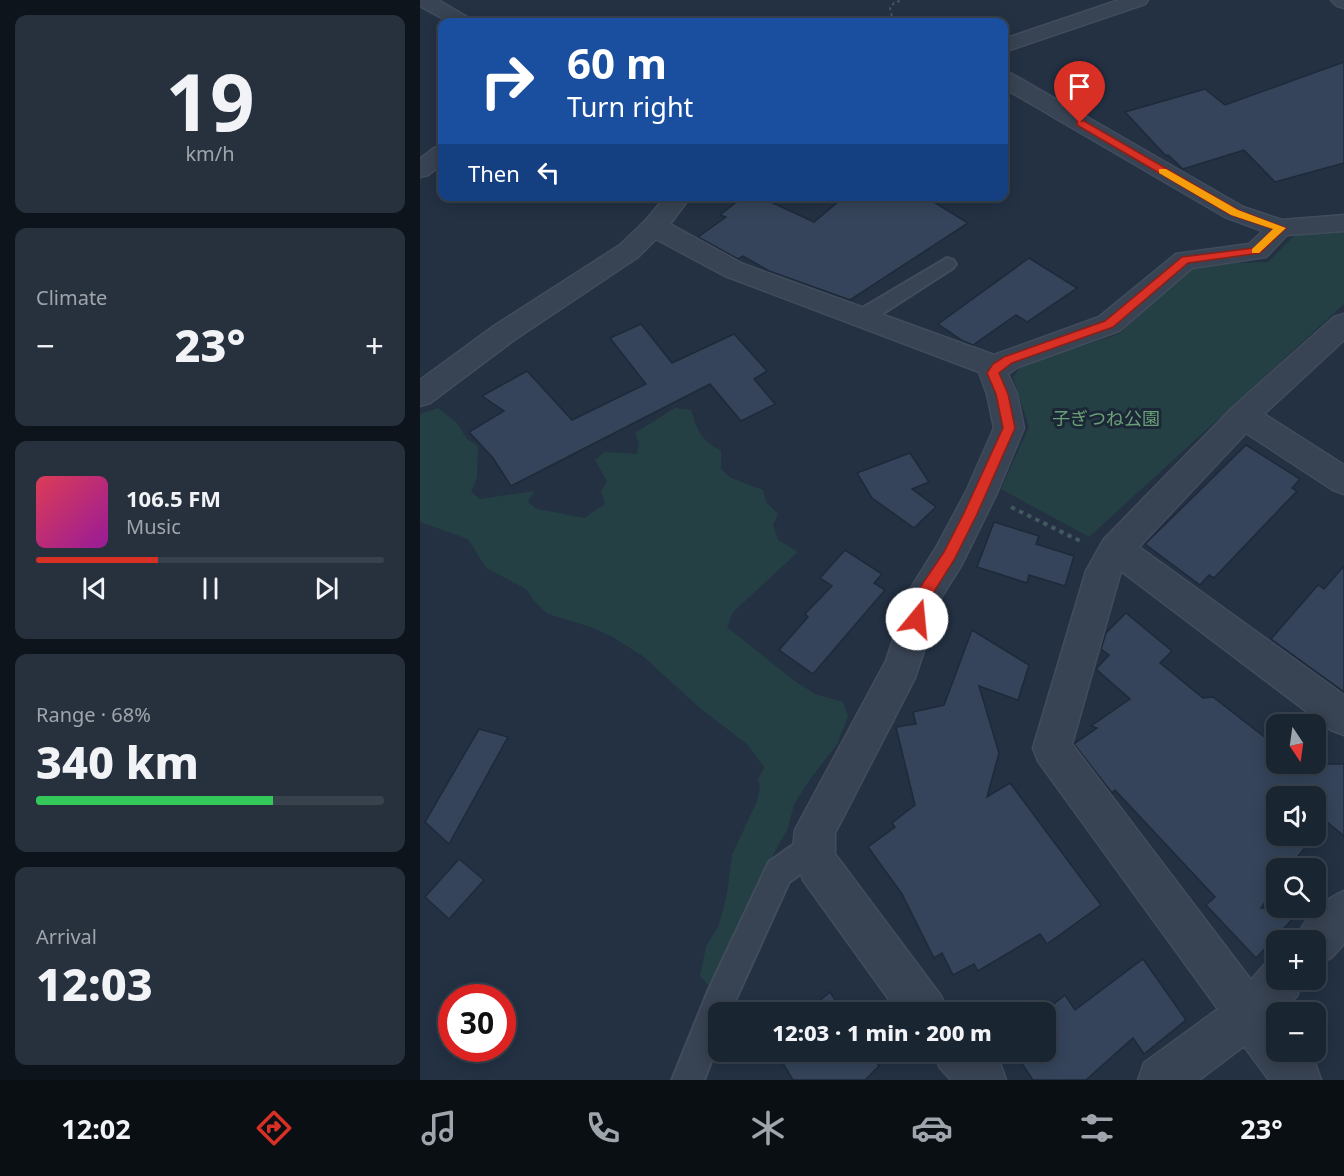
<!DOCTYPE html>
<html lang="en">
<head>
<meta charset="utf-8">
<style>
  :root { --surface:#1a2532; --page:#27313e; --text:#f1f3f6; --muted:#9fa5ac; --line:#38424d; --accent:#d93025 }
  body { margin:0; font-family:"Noto Sans","Noto Sans JP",sans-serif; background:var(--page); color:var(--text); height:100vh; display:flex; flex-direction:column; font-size:22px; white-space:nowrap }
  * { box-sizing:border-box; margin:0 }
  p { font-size:20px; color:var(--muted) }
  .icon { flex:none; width:33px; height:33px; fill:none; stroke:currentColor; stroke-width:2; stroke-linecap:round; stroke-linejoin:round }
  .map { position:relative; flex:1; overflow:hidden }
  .sheet { display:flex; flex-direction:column; gap:15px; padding:15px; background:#0e141c; width:420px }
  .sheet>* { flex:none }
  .top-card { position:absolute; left:18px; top:18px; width:570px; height:183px; border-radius:12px; box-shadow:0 3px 15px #0003,0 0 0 2px var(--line); background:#1a4fa0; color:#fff; overflow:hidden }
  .needle { width:39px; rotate:167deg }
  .controls { position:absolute; left:846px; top:714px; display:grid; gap:12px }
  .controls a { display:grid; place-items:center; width:60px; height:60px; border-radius:12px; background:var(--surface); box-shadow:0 3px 15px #0003,0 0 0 2px var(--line); font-size:30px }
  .speed { position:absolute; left:18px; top:984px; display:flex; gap:12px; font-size:30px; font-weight:700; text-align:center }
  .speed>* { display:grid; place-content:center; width:78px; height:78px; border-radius:50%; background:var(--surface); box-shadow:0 3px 15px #0003,0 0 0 2px var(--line); line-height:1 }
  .speed .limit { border:9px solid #d22; background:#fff; color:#111 }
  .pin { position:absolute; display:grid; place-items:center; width:51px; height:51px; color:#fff; margin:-62px -26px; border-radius:50% 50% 50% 0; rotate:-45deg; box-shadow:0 0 6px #0007 }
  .pin .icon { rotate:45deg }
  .me { position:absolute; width:66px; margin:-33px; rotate:17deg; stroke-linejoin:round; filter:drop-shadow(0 0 4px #0008) }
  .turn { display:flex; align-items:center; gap:21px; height:126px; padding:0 30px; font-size:27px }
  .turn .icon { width:78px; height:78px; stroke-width:2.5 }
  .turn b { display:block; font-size:42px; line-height:51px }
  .then { display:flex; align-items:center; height:57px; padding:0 30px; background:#0003; gap:12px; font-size:22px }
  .big { font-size:45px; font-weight:800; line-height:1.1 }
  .sheet .tile { flex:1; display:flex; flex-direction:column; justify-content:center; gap:9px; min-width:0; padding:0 21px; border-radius:12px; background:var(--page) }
  .sheet .dial { align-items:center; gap:0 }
  .dial b { font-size:78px; line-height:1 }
  .song { display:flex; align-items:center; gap:18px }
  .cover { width:72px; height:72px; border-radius:9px; background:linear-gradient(135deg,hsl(350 70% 55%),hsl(300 70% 35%)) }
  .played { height:6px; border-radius:3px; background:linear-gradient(90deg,var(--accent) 35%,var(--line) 35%) }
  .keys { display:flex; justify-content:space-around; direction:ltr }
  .heat { display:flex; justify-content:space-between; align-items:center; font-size:33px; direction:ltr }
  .charge { height:9px; border-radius:4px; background:linear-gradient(90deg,#34c759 68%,var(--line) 0) }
  .trip { position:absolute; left:288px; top:1002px; width:348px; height:60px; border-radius:12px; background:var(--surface); box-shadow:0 3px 15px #0003,0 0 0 2px var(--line); font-weight:800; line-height:60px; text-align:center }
  .tabs { display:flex; height:96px; justify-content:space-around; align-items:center; background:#0a0f14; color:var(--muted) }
  .tabs .icon { width:42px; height:42px }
  .tabs .on { color:var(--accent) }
  .tabs b { font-size:27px; color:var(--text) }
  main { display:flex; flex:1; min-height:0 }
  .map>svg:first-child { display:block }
</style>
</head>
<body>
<main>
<section class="sheet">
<div class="tile dial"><b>19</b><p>km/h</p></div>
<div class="tile"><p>Climate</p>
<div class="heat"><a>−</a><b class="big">23°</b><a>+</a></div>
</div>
<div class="tile">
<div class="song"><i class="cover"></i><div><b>106.5 FM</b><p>Music</p></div></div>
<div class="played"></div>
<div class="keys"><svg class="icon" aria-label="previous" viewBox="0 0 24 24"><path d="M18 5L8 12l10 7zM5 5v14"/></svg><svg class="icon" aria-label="pause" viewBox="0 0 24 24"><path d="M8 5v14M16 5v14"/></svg><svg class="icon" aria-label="next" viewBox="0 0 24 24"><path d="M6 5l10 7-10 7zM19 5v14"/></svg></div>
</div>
<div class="tile"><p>Range · 68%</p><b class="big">340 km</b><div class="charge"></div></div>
<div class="tile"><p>Arrival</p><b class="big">12:03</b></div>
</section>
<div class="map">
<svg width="924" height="1080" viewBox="0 0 924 1080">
  <rect width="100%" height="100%" fill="#233143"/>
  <g fill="#254044">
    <polygon points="924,232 924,304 669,537 581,489 609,427 593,377 601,366 699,334 763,272 788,264 848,262 875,235"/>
    <path d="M18,408l19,15 10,16 11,7 -1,31 -6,15 9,7 54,-8 -6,11 9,7 47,9 21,-14 -4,-13 6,-10 -12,-21 10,-8 32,2 2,-11 -4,-10 40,-25 16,2c6,20 11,31 30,41v18l10,9 32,12 3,12 12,12 -5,11 5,15 20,12 -65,60 -6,15 65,52 23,15 28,8 5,15 -11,27 -26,34 -17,26 -6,24 -17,31 -9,30 -41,85 -13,11 -8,-9 6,-29 13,-22 8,-31 5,-39 25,-54 3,-14 -2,-7 6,-13 -16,-22 -47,-36 -57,-52 -33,-21 -23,-10 -40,-12 -13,-12 -9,-13 -40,-21 -18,-29 -48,-17v-108z"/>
  </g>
  <g fill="#35445a" stroke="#1e2a3a" stroke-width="1.5">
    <polygon points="924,62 924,163 855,182 824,150 763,169 748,155 746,156 705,112 785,89 805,105"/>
    <polygon points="324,196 338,196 394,222 425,196 504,196 548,223 430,300 349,271 323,256 318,259 278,237 306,217 300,215"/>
    <polygon points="609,258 657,288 607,322 596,315 553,345 543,341 518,324"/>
    <polygon points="221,324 252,363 314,334 347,371 334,379 355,404 321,421 290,384 91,486 73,458 49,432 84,411 62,396 107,371 152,420 226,384 190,338"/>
    <polygon points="826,445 880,479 872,488 877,491 794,578 789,575 780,585 725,544"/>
    <polygon points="490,453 509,482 492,489 516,507 494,528 452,498 437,473"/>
    <polygon points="574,522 619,536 616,544 654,556 645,586 609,575 607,583 557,567"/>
    <polygon points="425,550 462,574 454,583 465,590 393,674 359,650 388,617 385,614 412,586 400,578"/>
    <polygon points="924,566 924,692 851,639 898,585 904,589"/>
    <polygon points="706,613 752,651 740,663 783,698 793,697 856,746 856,764 924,764 924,836 907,822 896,834 896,796 856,796 856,836 894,836 869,868 856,868 856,886 841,908 883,908 836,958 786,905 795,897 695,790 692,793 654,744 677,728 671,726 710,699 676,669 689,655 681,649 686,633"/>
    <polygon points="552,630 609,665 598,700 559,686 579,753 567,797 590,783 681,905 627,944 620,934 558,971 554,964 533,975 522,953 514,958 482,894 448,847 475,827 472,823 495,805 476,727 496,724 493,712 524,705"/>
    <polygon points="59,729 88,737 29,844 5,822"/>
    <polygon points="39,859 64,880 29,919 5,897"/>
    <polygon points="723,959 766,1020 724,1054 713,1038 666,1080 613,1080 594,1052 626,1052 624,1012 645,995 655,1010"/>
    <polygon points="410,992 423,1012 386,1012"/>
    <polygon points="356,1052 449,1052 459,1066 445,1080 373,1080"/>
  </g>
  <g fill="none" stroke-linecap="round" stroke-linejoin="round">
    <defs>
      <g id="service">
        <polygon points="527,258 533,260 536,264 533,268 448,323 441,324 434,323 432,318 434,313"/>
        <polygon points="393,834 403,838 407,848 403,858 369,882 310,1012 298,1012 298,1043 284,1080 252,1080 289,989 349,862 383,838"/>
      </g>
      <g id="minor">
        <polygon points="0,0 18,0 49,18 52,22 29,22 0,6"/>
        <polygon points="699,0 728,0 725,4 584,52 584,39"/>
        <polygon points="911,0 924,0 924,8 917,6"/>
        <polygon points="584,73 592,74 823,207 862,220 924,215 924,231 867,235 846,257 772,268 699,331 598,367 588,374 597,394 604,428 577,493 541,566 522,596 495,678 415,833 415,854 521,996 528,1012 478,1012 383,880 373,848 375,830 466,661 489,591 517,546 546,492 574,428 567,394 559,372 305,276 236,239 218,257 94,340 10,403 0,406 0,380 74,326 200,245 226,220 246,196 271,196 250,224 323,264 574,355 679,317 756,254 829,244 843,231 805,217 584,88"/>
        <polygon points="22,146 22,164 8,175 0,177 0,159 14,148"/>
        <polygon points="924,314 924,340 844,414 924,465 924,494 913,490 826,433 719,547 924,695 924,735 911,730 701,571 652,744 831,980 845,964 856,960 856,980 883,980 877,996 861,1012 856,1012 856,1052 885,1052 895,1063 901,1080 849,1080 824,1046 779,1080 718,1080 724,1063 798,1009 618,761 613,748 666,571 684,539 812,408 914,317"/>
        <path d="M924,891v53l-13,14 -15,7v-25h-21c9,-21 28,-40 49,-49z"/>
        <polygon points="513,1052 568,1052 580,1063 586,1080 531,1080 520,1068"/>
      </g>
    </defs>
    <use href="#service" stroke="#414c5c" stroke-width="4"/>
    <use href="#minor" stroke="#414c5c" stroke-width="3"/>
    <polyline stroke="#3f595c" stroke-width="2" stroke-dasharray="3 3" stroke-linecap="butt" points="473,22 470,8 474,3 482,0"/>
    <polyline stroke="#3f595c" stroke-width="4" stroke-dasharray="4.5 4.5" stroke-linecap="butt" points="591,507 660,541"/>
    <use href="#service" fill="#384353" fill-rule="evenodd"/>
    <use href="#minor" fill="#384353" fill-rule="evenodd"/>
  </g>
  <polygon fill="#d93025" stroke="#8d1f18" stroke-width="1.5" points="657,121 664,121 818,210 866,228 840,253 768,263 693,327 592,363 579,373 588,394 595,428 557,514 534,560 513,593 503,624 497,626 492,624 490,619 501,586 524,552 544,513 583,428 576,394 567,373 573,364 584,357 685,321 762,257 834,248 853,229 811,215 657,125"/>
  <polygon fill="#f59e0b" points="739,169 746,169 818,210 866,228 839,253 832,253 832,249 853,229 811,215 739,173"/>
  <g text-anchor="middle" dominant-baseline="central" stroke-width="6" stroke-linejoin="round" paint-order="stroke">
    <g font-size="18" fill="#69a076" stroke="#1c2838">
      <text x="686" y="418">子ぎつね公園</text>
    </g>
  </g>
</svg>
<div class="controls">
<a><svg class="needle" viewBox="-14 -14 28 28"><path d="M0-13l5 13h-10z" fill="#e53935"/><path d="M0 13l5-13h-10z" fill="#9fa5ac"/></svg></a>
<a><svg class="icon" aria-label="sound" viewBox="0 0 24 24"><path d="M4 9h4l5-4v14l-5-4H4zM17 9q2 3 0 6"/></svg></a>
<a><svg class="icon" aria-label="search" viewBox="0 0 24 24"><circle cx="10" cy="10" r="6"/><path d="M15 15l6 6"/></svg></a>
<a>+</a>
<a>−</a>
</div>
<div class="speed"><div class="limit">30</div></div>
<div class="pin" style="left:660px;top:123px;background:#d93025"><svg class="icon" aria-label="arrive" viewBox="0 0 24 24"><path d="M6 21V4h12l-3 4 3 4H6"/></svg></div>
<svg class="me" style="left:497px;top:619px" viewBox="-20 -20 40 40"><circle r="19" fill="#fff"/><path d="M0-13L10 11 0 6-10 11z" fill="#d93025"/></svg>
<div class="trip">12:03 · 1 min · 200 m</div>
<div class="top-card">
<div class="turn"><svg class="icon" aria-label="right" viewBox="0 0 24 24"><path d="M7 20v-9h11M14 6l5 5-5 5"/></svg><div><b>60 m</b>Turn right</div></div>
<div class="then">Then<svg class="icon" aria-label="left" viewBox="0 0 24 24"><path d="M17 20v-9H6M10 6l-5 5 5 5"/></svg></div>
</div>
</div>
</main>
<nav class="tabs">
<b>12:02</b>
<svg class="icon on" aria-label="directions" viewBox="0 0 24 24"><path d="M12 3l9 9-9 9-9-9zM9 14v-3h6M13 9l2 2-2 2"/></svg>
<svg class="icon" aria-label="music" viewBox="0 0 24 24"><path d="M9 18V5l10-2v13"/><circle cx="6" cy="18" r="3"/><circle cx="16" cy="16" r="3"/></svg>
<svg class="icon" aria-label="phone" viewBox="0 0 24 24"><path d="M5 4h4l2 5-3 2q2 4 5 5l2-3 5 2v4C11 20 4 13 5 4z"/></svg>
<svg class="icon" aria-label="climate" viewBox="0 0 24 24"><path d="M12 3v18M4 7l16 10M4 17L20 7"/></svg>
<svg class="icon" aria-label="car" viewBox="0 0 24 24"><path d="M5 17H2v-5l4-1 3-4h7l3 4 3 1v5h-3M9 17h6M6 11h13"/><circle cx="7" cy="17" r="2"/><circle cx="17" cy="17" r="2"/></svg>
<svg class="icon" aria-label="filters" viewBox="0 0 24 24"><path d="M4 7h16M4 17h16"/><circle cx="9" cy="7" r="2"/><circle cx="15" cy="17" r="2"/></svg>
<b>23°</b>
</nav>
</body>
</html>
